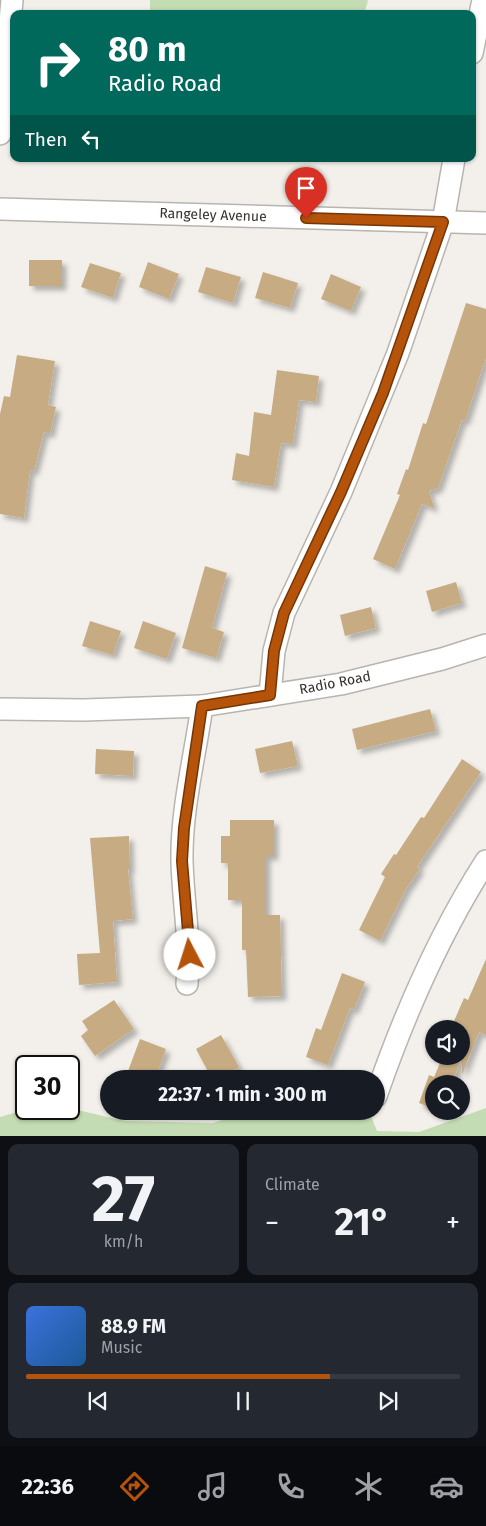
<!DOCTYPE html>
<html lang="en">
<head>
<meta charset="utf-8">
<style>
  :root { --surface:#171b24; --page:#242831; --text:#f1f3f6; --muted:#9ea1a6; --line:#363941; --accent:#b45309 }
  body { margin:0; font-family:"Fira Sans",sans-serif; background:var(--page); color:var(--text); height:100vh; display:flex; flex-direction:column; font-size:19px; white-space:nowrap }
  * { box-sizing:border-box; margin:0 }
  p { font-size:16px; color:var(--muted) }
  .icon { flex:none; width:28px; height:28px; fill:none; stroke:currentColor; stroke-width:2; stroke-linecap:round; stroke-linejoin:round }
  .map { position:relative; height:1136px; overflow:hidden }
  .side { display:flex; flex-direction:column; gap:8px; padding:8px; background:#0d0f14; flex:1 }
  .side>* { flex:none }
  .guide { position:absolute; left:10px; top:10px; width:466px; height:152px; border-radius:10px; box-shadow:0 1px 4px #0004; background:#00695c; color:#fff; overflow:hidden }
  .buttons { position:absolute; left:425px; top:1020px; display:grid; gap:10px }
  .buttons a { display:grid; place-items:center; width:45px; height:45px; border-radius:50%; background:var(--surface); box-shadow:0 1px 4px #0004; font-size:25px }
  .speed { position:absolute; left:15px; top:1055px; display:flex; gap:10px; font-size:25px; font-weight:700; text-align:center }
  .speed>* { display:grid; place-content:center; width:65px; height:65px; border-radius:50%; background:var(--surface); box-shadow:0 1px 4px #0004; line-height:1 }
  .speed .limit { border:2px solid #111; border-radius:8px; background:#fff; color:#111 }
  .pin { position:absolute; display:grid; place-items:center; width:42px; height:42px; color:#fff; margin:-51px -21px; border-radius:50% 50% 50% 0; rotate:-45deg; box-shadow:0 0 5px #0007 }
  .pin .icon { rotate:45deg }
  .me { position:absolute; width:55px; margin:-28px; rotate:355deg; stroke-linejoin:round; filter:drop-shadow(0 0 4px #0008) }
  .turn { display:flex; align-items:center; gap:18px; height:105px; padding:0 15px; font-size:22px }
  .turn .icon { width:65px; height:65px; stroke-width:2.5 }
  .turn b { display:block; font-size:35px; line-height:42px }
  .then { display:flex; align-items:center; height:48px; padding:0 15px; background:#0003; gap:10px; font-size:19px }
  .big { font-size:38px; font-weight:700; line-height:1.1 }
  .side .tile { flex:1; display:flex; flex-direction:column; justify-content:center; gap:8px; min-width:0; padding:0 18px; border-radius:10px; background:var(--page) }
  .side .dial { align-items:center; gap:0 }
  .dial b { font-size:65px; line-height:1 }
  .song { display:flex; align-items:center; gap:15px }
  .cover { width:60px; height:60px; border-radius:8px; background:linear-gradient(135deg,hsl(220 70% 55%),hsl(210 70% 35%)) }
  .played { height:5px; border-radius:2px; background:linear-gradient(90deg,var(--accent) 70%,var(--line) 70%) }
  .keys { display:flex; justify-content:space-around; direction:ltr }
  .heat { display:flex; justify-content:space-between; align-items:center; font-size:28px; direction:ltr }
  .side .tiles { flex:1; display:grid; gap:8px; grid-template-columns:1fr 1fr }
  .tile:last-child { grid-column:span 2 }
  .trip { position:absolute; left:100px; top:1070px; width:285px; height:50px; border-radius:25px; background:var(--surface); box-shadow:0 1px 4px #0004; font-weight:700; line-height:50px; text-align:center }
  .tabs { display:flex; height:80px; justify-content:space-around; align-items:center; background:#090b0e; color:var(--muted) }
  .tabs .icon { width:35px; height:35px }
  .tabs .active { color:var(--accent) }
  .tabs b { font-size:22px; color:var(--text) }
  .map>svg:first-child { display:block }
</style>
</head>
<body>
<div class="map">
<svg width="486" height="1136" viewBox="0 0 486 1136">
  <defs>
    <filter id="shadow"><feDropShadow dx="4.5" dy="4.5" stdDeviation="2.5" flood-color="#0004"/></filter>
  </defs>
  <rect width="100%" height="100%" fill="#f3f0eb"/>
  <g fill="#c4dcb3">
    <polygon points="150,0 367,0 368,1 364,14 150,14"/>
    <polygon points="69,1108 125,1121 213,1123 249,1111 369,1111 377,1131 419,1132 486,1108 486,1136 0,1136 0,1117 27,1109"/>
  </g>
  <g fill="#c7ac83" filter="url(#shadow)">
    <rect x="29" y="260" width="33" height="26"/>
    <polygon points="148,262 179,274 169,299 139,287"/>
    <polygon points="90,263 121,273 113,298 81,287"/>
    <polygon points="206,267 241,277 233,303 198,292"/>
    <polygon points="263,272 298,283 290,308 255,298"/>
    <polygon points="331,274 361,287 351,311 321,299"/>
    <polygon points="466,303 486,309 486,358 465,421 462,420 438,488 429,491 434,508 422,504 395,569 373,559 400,495 397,494 406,469 408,470 423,423 426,424"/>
    <polygon points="17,355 55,361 48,405 56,407 50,434 44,432 34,471 30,470 24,518 0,514 0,414 4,396 10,397"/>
    <polygon points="277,370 319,376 316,402 299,400 293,444 281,443 274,487 232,480 236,453 249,456 254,412 271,415"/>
    <polygon points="205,566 227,573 212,628 224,632 216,658 182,648"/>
    <polygon points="456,582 462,603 432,612 426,591"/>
    <polygon points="371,607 376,628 345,636 340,615"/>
    <polygon points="90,621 121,631 113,655 82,646"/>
    <polygon points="143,621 176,633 167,659 134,648"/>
    <polygon points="430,709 436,731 357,750 352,729"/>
    <polygon points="292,741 298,766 260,773 255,749"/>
    <polygon points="96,749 134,751 133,776 95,774"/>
    <polygon points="462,759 481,772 417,867 420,869 406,889 380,941 359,930 385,877 381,874 394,854 396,855 421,817 424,818"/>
    <polygon points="230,820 274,820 274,856 266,856 266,915 280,915 282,996 248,997 246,950 242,950 242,900 228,900 228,863 221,863 221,836 230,836"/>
    <polygon points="129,836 130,869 128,869 133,919 113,921 117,982 79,985 77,954 100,953 90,838"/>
    <polygon points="486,959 486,1035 479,1032 462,1075 461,1059 452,1084 434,1084 434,1109 419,1103 429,1075 434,1077 443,1056 461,1056 461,1024 454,1021 464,998 468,1000"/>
    <polygon points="342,973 365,982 354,1010 350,1008 328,1065 306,1057 316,1028 321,1030"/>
    <polygon points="114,1000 134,1029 95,1056 81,1036 88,1030 82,1021"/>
    <polygon points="221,1035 239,1067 218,1079 212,1079 196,1049"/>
    <polygon points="140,1039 166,1049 155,1079 125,1079"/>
  </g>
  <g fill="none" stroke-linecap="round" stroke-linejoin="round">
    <defs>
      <g id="minor">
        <polyline points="472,53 483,0"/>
        <polyline points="0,134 12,0"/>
        <polyline points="0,209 486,223"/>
        <polyline points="270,695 274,651 284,613 341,492 398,353 443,222 454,159"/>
        <polyline points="0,709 84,710 202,706 341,684 442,659 486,645"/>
        <path d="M187,984c4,-43 -4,-81 -5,-123 -1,-51 13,-105 20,-155"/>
        <path d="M376,1096c28,-81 64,-163 110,-235"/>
      </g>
    </defs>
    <use href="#minor" stroke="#b8b4b0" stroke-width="24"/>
    <use href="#minor" stroke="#fff" stroke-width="21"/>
  </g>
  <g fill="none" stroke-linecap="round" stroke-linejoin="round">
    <defs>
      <polyline id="route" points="190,955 182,861 184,828 202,706 270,695 274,651 284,613 341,492 383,393 443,222 306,218"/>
    </defs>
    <use href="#route" stroke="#753606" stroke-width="12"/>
    <use href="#route" stroke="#b45309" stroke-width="9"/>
  </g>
  <g text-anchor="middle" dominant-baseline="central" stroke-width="4" stroke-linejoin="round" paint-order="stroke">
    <g font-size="14" fill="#343230" stroke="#fffdfb">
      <text transform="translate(213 215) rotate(2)">Rangeley Avenue</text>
      <text transform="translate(335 683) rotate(-11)">Radio Road</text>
    </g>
  </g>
</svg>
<div class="buttons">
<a><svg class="icon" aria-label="sound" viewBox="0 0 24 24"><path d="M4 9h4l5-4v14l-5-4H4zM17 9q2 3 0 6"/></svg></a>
<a><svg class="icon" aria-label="search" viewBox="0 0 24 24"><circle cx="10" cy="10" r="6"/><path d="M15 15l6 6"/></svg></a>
</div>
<div class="speed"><div class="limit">30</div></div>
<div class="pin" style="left:306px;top:218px;background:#d93025"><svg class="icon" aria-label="arrive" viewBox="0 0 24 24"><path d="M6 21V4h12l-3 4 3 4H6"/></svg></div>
<svg class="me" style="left:190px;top:955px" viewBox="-20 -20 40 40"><circle r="19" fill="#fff"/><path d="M0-13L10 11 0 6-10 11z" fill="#b45309"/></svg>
<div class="trip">22:37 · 1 min · 300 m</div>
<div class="guide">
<div class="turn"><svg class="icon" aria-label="right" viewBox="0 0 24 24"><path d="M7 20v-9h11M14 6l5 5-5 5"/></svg><div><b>80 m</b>Radio Road</div></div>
<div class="then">Then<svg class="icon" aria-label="left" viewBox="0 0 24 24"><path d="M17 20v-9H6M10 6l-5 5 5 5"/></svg></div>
</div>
</div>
<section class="side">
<div class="tiles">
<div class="tile dial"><b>27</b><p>km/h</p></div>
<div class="tile"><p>Climate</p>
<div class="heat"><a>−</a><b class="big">21°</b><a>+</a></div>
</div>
<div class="tile">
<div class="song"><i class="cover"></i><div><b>88.9 FM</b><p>Music</p></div></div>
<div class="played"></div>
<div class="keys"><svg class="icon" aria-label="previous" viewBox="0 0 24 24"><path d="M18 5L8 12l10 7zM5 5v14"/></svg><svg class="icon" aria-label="pause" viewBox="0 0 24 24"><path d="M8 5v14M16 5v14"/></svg><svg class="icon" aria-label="next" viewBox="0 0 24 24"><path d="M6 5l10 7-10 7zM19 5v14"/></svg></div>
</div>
</div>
</section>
<nav class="tabs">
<b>22:36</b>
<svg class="icon active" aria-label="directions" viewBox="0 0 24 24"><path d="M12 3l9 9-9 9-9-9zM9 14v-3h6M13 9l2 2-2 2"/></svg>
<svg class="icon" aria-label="music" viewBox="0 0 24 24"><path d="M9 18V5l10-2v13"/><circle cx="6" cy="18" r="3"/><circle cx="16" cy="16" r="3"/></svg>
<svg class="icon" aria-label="phone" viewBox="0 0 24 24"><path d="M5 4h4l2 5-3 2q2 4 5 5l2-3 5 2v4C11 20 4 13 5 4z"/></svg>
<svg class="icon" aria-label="climate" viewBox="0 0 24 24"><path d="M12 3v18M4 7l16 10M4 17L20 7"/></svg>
<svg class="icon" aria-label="car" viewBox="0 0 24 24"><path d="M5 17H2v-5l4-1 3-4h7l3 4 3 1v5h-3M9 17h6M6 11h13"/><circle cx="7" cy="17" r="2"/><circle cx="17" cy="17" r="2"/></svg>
</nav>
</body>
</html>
